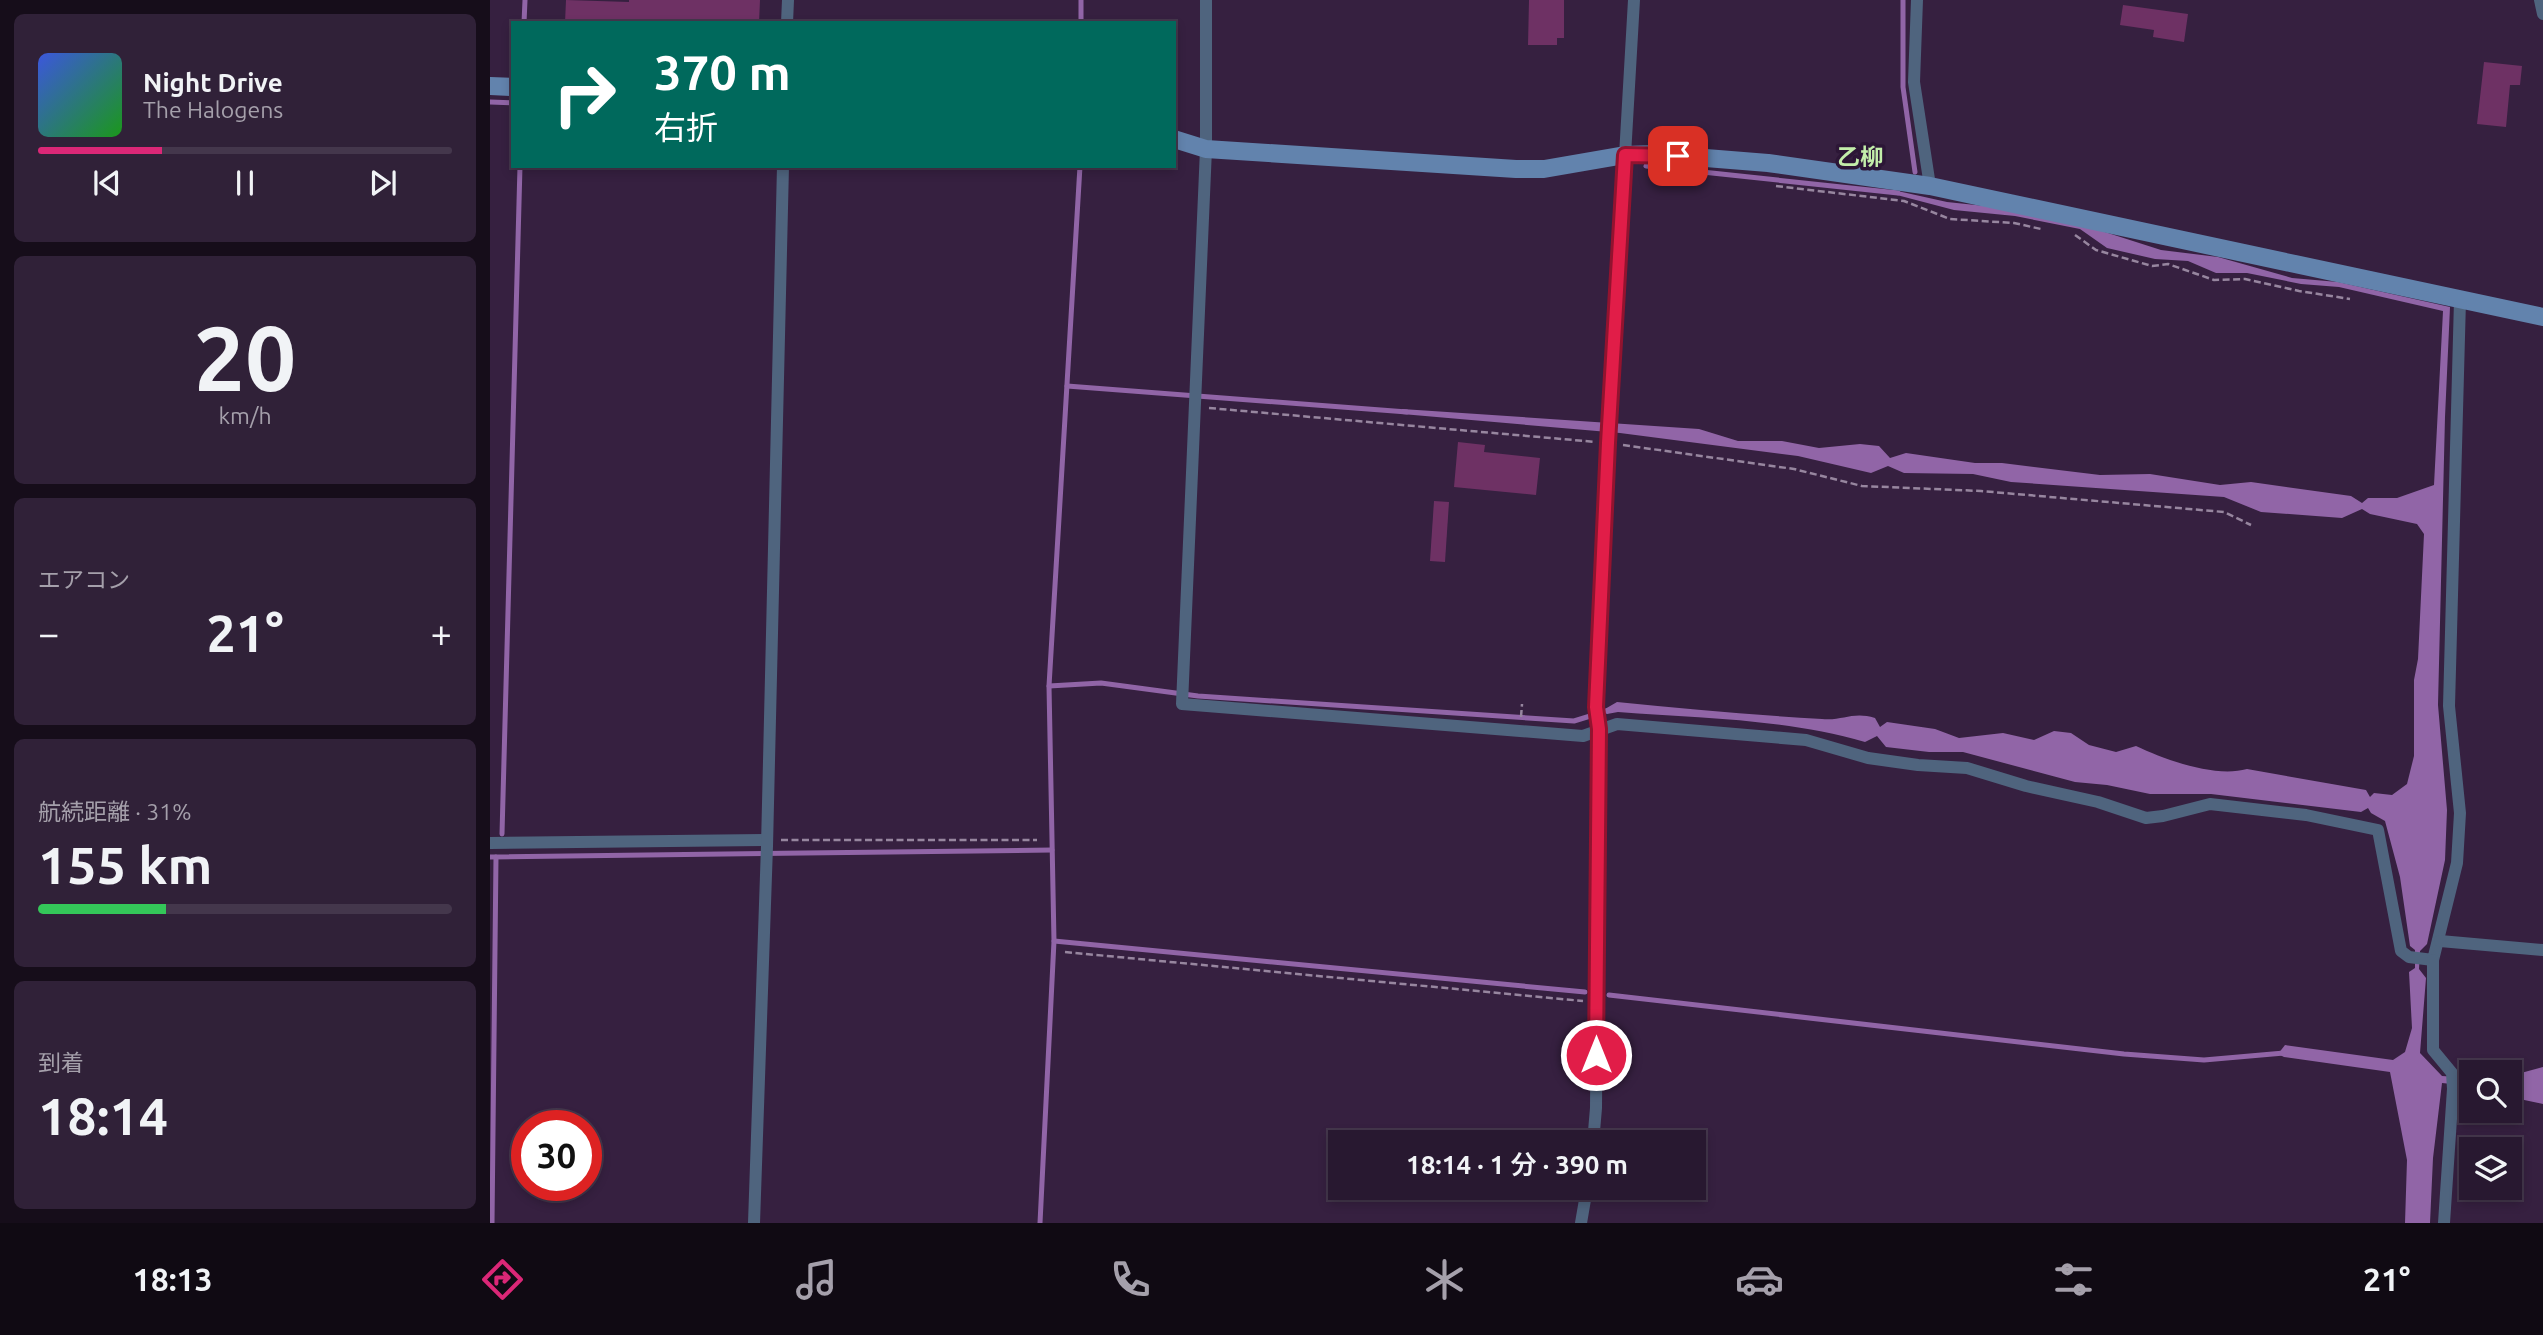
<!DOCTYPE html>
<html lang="ja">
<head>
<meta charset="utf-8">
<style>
  :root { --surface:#281830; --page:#302138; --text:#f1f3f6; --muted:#a5a0ab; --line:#44374c; --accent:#db2777 }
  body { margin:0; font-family:Ubuntu,"Noto Sans JP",sans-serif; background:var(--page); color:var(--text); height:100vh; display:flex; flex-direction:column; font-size:26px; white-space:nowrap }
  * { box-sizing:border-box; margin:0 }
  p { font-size:23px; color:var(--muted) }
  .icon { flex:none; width:38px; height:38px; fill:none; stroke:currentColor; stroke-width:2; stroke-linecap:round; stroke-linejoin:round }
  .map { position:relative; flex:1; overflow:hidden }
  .sheet { display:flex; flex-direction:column; gap:14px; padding:14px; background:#160d1a; width:490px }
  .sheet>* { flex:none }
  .top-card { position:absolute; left:21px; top:21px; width:665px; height:147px; border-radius:0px; box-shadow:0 4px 10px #0003,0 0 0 2px var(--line); background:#00695c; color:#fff; overflow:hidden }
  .tools { position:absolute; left:1969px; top:1060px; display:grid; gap:14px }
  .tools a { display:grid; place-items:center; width:63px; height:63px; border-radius:0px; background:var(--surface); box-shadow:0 4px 10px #0003,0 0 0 2px var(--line); font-size:35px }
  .speed { position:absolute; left:21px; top:1110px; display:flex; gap:14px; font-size:35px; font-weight:700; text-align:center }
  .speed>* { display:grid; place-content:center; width:91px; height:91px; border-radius:50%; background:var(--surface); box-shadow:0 4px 10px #0003,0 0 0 2px var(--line); line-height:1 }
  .speed .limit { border:10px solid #d22; background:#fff; color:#111 }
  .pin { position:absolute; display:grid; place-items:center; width:60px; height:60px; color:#fff; margin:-30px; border-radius:14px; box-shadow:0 4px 10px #0006 }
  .me { position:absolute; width:77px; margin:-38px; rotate:0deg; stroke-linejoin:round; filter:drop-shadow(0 0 5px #0008) }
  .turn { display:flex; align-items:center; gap:24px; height:147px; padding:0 28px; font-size:32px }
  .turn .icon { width:91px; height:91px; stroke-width:2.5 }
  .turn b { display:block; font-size:49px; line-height:60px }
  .big { font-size:52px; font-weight:600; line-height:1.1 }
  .sheet .widget { flex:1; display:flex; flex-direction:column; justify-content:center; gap:10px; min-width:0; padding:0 24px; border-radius:10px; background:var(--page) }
  .sheet .dial { align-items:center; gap:0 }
  .dial b { font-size:91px; line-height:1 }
  .song { display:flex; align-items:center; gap:21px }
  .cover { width:84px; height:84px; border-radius:10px; background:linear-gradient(135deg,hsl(230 70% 55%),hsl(120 70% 35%)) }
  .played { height:7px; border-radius:4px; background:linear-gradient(90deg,var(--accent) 30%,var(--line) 30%) }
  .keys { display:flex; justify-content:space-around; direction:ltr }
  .heat { display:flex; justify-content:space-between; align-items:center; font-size:38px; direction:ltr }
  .charge { height:10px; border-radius:5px; background:linear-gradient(90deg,#34c759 31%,var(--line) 0) }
  .trip { position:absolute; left:838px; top:1130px; width:378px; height:70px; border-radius:0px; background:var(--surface); box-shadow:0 4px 10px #0003,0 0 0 2px var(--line); font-weight:600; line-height:70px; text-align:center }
  .menu { display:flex; height:112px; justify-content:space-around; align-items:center; background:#100a13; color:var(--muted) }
  .menu .icon { width:49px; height:49px }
  .menu .on { color:var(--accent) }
  .menu b { font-size:32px; color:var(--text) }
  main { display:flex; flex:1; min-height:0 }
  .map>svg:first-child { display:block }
</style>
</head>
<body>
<main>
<section class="sheet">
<div class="widget">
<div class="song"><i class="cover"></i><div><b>Night Drive</b><p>The Halogens</p></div></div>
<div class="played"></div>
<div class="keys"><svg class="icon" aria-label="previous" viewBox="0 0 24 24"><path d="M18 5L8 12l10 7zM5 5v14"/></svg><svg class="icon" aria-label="pause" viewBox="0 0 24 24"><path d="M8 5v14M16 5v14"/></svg><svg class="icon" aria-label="next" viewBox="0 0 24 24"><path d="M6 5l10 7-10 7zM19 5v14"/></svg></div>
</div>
<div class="widget dial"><b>20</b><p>km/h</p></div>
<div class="widget"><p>エアコン</p>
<div class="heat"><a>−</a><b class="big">21°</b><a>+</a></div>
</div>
<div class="widget"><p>航続距離 · 31%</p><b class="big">155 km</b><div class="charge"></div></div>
<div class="widget"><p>到着</p><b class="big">18:14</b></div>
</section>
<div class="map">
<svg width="2053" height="1223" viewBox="0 0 2053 1223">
  <rect width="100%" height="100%" fill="#362040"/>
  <g fill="#9165a7">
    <path d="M1403,190l54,12 57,6 79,17 78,25 57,7 74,21 46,4 112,25 -5,110 -7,288 9,105 -2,50 -18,84 -7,7 -1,18 7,9 -6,75 22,23 29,2v8l-29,-3 -9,75 -3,65h-25l2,-63 -17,-88 -106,-15 -6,-3 7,-9 108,15 12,-8 7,-24 -3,-56 6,-4v-18l-5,-4 -10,-69 -15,-56 -14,-8 -3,-5 -7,4 -150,-18h-61l-43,-9 -32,-3 -112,-30h-34l-43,-5 -9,-11 -12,6c-80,-23 -165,-24 -247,-30l-11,2 -2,-5 12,-7c68,7 136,13 205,17 21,2 31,-8 53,-1l5,9 7,-5 48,7 24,9 44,-5 31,7 20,-9 17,2 18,12 27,7 20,-6c30,14 79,32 111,23l119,21 4,7 4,-4 18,2 15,-11 7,-28v-76l4,-21 6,-125 -7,-10 -47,-10 -8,-5 -20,9 -81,-6 -37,-15 -213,-15 -38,-8 -69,-1 -16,-7 -17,7 -73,-17 -178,-23 -218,-19v-5l297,20 39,12h44l37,7 41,-4 19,2 11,12 16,-5 69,10h27l98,12 50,-1 70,11 31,-3 100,14 11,7 6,-5h29l37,-13 9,-174 -104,-24 -38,-3 -54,-11h-31l-28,-12 -33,-2 -48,-11 -27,-19 -65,-13 -61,-6 -61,-16z"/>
    <polygon points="2053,1067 2053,1104 2020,1097 2020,1076"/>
  </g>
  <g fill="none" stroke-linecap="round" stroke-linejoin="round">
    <g stroke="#9165a7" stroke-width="5">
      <polyline points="591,0 591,23"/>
      <polyline points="1413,0 1413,87 1425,172"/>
      <polyline points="34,23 35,0"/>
      <polyline points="0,102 23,103"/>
      <polyline points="1156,166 1408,193"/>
      <polyline points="577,386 917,412"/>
      <polyline points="559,686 611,683 708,696 1084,721 1123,709"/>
      <polyline points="12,834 30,166"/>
      <polyline points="0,857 562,850"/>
      <polyline points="564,941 1095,992"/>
      <polyline points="1119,995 1634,1054 1714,1060 1794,1053"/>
      <polyline points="2,1223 6,857"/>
      <polyline points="550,1223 564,941 559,686 590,166"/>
    </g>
  </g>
  <g fill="#6e3164">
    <polygon points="76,0 139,2 139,0 270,0 269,23 75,23"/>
    <polygon points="1039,0 1074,0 1074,38 1067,38 1067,45 1038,45"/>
    <polygon points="1633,5 1698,14 1694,42 1663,37 1664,30 1630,25"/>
    <polygon points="1994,62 2032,66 2030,85 2020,85 2016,127 1987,124"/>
    <polygon points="968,442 995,445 994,452 1050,458 1046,495 964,487"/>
    <polygon points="944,501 959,502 955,562 940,561"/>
  </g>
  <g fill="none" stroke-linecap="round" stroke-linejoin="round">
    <g stroke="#97869f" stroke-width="2.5" stroke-dasharray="7 3.5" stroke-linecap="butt">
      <polyline points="1286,186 1414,201 1460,219 1524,223 1551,229"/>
      <polyline points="1585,235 1606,250 1662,266 1678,264 1724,280 1755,279 1809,291 1860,299"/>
      <polyline points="719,408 1106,442"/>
      <polyline points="1133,445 1304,469 1372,486 1491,491 1734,512 1761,525"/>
      <polyline points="1031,717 1032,704"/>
      <polyline points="291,840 547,840"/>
      <polyline points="575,952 1093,1001"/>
    </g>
    <g stroke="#4f647e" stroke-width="12">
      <polyline points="716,0 716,149 692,704 1093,736 1127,724 1316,740 1378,758 1428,765 1477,768 1536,786 1608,802 1656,818 1673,816 1720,804 1816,815 1888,830 1911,951 1919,957 1943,960 1967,863 1970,813 1959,706 1970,300"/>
      <polyline points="1427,0 1424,82 1440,186"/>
      <polyline points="2050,0 2053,14"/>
      <polyline points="297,23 298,0"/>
      <polyline points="0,843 277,840"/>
      <polyline points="1950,941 2053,950"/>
      <polyline points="1943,960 1943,1050 1962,1073 1963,1089 1954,1223"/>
      <polyline points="1103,1143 1106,1108 1109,729 1106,707 1120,415 1144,0"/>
      <polyline points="264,1223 277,846 293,166"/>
      <polyline points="1091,1223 1097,1188"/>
    </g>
    <g stroke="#6283ad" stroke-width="18">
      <polyline points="0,86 23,87"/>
      <polyline points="684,139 716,149 1026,169 1054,169 1135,155 1166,154 1278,163 1440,186 2053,317"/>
    </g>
  </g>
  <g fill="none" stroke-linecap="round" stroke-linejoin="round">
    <defs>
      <polyline id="route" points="1106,1055 1109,729 1106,707 1118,443 1135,155 1188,156"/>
    </defs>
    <use href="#route" stroke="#92132f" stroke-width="18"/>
    <use href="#route" stroke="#e11d48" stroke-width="12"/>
  </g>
  <g text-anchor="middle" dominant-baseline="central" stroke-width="7" stroke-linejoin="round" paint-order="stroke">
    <g font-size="23" font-weight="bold" fill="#c3eeaa" stroke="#2c1636">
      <text x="1370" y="156">乙柳</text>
    </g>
  </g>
</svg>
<div class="tools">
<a><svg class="icon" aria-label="search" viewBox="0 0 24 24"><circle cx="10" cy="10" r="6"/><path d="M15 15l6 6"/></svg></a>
<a><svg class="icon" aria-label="layers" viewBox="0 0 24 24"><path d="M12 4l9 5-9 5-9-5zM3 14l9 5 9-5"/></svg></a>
</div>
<div class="speed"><div class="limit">30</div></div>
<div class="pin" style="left:1188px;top:156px;background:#d93025"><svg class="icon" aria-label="arrive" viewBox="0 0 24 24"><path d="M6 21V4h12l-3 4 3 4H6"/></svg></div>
<svg class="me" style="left:1106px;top:1055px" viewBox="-20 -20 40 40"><circle r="17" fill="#e11d48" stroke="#fff" stroke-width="3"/><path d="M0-11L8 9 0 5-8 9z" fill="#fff"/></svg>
<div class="trip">18:14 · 1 分 · 390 m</div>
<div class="top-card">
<div class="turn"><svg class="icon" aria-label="right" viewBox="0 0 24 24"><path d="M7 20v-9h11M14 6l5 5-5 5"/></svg><div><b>370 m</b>右折</div></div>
</div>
</div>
</main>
<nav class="menu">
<b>18:13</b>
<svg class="icon on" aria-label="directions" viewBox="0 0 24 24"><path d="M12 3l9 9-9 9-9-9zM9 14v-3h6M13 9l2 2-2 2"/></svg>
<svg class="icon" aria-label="music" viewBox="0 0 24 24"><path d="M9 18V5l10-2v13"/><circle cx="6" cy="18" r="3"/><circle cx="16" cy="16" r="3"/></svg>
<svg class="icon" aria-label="phone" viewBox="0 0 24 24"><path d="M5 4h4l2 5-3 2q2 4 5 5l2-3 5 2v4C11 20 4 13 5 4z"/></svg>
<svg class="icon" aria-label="climate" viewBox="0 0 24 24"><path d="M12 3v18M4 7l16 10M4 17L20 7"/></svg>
<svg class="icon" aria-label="car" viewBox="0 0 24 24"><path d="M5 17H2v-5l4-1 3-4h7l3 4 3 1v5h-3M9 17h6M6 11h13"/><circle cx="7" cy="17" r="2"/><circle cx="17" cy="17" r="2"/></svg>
<svg class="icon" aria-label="filters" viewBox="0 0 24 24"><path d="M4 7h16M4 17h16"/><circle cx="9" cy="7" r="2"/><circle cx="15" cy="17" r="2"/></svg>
<b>21°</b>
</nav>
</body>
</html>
